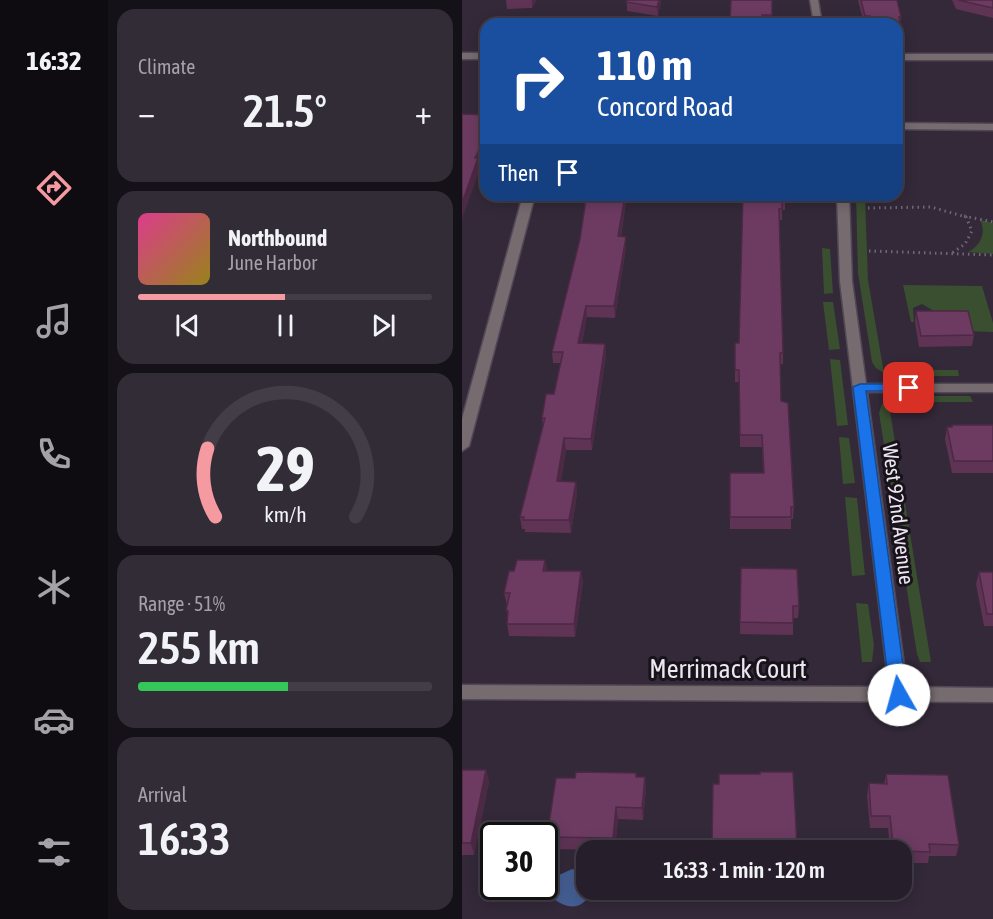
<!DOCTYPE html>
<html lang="en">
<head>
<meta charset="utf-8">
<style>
  :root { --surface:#261f2b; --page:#322c37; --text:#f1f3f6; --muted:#a4a2a9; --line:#423d47; --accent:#f49aa0 }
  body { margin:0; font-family:"Asap Condensed",sans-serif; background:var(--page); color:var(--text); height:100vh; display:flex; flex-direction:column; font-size:22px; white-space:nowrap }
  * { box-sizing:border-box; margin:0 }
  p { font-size:20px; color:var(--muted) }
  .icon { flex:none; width:33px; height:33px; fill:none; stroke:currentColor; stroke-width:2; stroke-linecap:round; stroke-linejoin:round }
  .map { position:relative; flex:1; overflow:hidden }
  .side { display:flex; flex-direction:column; gap:9px; padding:9px; background:#151118; width:354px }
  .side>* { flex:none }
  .guide { position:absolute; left:18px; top:18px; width:423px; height:183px; border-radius:18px; box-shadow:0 3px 15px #0003,0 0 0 2px var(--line); background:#1a4fa0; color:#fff; overflow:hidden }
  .speed { position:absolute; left:18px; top:822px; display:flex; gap:12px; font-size:30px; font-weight:700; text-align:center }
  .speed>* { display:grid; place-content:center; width:78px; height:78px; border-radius:50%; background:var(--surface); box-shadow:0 3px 15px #0003,0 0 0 2px var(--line); line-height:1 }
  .speed .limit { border:3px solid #111; border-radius:9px; background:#fff; color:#111 }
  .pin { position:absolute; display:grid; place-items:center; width:51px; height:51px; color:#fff; margin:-26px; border-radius:12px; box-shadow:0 3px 9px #0006 }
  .me { position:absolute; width:66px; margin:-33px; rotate:353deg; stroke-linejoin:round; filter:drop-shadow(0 0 4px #0008) }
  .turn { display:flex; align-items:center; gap:21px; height:126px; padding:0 18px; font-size:27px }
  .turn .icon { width:78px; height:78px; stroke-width:2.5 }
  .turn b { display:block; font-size:42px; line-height:51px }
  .then { display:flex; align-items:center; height:57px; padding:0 18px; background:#0003; gap:12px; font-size:22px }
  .big { font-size:45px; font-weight:600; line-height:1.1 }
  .side .tile { flex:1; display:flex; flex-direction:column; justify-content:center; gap:9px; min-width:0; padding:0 21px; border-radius:18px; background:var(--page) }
  .side .dial { align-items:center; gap:0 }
  .dial svg { height:156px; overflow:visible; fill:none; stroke:var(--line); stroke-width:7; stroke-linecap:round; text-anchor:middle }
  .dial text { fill:var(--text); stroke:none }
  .song { display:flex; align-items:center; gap:18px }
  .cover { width:72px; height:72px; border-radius:9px; background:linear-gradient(135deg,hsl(330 70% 55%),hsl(50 70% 35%)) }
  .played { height:6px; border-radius:3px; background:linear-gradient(90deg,var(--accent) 50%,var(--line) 50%) }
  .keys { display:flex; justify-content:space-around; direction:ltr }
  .heat { display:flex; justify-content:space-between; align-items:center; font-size:33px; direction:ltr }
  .charge { height:9px; border-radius:4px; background:linear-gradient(90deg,#34c759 51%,var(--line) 0) }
  .trip { position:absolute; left:114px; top:840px; width:336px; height:60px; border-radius:18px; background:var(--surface); box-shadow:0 3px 15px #0003,0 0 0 2px var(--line); font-weight:600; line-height:60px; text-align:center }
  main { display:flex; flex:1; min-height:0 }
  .menu { display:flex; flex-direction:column; width:108px; justify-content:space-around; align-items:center; background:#0f0c11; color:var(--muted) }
  .menu .icon { width:42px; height:42px }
  .menu .on { color:var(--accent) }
  .menu b { font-size:27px; color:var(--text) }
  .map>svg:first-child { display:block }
</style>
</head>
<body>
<main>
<nav class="menu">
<b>16:32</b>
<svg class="icon on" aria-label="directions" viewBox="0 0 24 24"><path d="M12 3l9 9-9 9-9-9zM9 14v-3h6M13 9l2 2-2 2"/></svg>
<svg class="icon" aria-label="music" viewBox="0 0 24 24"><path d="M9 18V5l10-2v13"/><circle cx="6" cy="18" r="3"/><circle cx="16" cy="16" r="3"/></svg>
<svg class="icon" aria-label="phone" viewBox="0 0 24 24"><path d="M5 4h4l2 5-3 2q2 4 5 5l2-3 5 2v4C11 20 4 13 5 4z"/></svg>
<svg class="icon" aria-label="climate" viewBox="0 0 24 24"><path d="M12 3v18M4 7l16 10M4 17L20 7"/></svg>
<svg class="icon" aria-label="car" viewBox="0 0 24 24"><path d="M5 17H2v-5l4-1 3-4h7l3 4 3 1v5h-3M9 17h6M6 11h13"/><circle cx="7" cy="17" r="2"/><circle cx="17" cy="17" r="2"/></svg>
<svg class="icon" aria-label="filters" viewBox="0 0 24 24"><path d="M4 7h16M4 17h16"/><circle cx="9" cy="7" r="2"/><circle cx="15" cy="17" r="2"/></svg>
</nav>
<section class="side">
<div class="tile"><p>Climate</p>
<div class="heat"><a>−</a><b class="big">21.5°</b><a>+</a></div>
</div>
<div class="tile">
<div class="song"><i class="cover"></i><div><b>Northbound</b><p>June Harbor</p></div></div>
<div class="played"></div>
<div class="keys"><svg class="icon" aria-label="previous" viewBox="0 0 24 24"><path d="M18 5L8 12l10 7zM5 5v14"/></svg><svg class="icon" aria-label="pause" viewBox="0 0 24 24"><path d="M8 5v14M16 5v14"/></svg><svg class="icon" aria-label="next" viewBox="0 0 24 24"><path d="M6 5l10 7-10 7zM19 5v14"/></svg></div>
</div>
<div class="tile dial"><svg viewBox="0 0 100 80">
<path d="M14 69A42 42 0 1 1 86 69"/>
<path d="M14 69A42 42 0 0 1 10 34" stroke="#f49aa0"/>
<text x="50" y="56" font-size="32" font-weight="700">29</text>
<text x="50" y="72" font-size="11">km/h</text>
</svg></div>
<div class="tile"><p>Range · 51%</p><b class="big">255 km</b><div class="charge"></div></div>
<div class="tile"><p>Arrival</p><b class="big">16:33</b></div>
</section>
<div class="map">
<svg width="531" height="919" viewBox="0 0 531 919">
  <rect width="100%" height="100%" fill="#332939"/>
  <g fill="#394f2f">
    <polygon points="394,195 402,195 403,197 406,280 422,373 414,368 410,362 396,273"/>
    <path d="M518,220l13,3v31l-25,-2c12,-6 19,-19 12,-32z"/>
    <polygon points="360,248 368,249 371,293 362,294"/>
    <polygon points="441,285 520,286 531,323 531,332 506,331 460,304 451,308 452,322 449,322"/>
    <polygon points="361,302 371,302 378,349 367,350"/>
    <polygon points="368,359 378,360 386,425 375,426"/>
    <polygon points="427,370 496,370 497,376 433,376 428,375"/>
    <polygon points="437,396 508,396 511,402 432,402 432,397"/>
    <polygon points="426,399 469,662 458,662 455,654 417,413 420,404"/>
    <polygon points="377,437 387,438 393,483 381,484"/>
    <polygon points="383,497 395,498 403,575 390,576"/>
    <polygon points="394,603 406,604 412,645 410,662 400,662"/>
  </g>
  <path fill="#445e92" d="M110,869l14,4v17h7c-9,18 -22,21 -38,10l-3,-13 7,-12z"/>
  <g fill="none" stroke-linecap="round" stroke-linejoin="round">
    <defs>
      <g id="minor">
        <polygon points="348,0 356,0 360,24 352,24"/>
        <polygon points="435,123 531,124 531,130 435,129"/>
        <polygon points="61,195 73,195 7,446 0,451 0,419"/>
        <polygon points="375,195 387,195 390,281 404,384 531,384 531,392 405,392 445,687 531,688 531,702 0,699 0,685 427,687 378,281"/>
      </g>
      <g id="tertiary">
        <rect x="0" y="53" width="24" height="6"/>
        <rect x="435" y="54" width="96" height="6"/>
      </g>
    </defs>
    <use href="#minor" stroke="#514756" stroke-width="3"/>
    <use href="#tertiary" stroke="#514756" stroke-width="3"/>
    <g stroke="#716876" stroke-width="3" stroke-dasharray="1.5 4" stroke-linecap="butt">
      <polyline points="406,208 469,207 504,217 510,231 503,244 490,253"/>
      <polyline points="502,216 531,222"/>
      <polyline points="407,251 531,255"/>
    </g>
    <use href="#minor" fill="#766b6f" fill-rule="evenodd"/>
    <use href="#tertiary" fill="#766b6f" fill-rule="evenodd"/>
  </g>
  <g fill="#5e3354">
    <polygon points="44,0 74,0 70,8 45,9"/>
    <polygon points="165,0 199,0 196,16 165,11"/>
    <polygon points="269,0 310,15 310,24 268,24"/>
    <polygon points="396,0 435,0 439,17 437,32 435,32 435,24 402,24"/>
    <polygon points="490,0 531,0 531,18 494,9"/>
    <polygon points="123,195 165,195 159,237 164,247 153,318 125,317 120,343 143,344 144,355 130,450 104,450 99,481 114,482 115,494 109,533 63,532 63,529 60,529 58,517 81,426 80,418 92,394 99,363 91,363 90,352 118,239 123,209 122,199"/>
    <polygon points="281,195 323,195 323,210 320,210 320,220 317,220 321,353 321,364 318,364 319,401 332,507 331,519 329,519 329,529 268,529 268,473 301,473 300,447 278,447 277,382 273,382 273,343 277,343"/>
    <polygon points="454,311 512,335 510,346 457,347 453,322"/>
    <polygon points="490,425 531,425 531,473 490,473 483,439 485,427 489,427"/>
    <polygon points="83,560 85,571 119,571 121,583 113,637 47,636 45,624 46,617 44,610 46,605 45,605 42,593 52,571"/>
    <polygon points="279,568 337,606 336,618 331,618 331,635 278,634"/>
    <polygon points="517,572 531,572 531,626 522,626 514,584"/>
    <polygon points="0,770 24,770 27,782 12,855 0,855"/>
    <polygon points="424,774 497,845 494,856 467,856 466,863 440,863 440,850 428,850 426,828 408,828 405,795 407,783 422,784"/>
    <polygon points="174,777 183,777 184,789 181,820 156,819 153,850 87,849 85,837"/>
    <polygon points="251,784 335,845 334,850 250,850"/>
  </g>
  <g fill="#4c2945">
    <polygon points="70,0 74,0 70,8"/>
    <polygon points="197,0 199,0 196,16 195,7"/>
    <polygon points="24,136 24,149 17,163 18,169 0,219 0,203 13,158"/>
    <polygon points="163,195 165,195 157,247 156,236"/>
    <polygon points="164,237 164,247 153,318 152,306"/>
    <polygon points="124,306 125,317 117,355 116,343"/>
    <polygon points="143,344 144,355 130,450 129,439"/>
    <polygon points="102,438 104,450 97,493 95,481"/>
    <polygon points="114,482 115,494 109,533 107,520"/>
    <polygon points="83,560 85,572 81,571"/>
    <polygon points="119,571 121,583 113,637 112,624"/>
    <polygon points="24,770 27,782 12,855 9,843"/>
    <polygon points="183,777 184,789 181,820 180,808"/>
    <polygon points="154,807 156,819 153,850 151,838"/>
  </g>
  <g fill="#6d3b62" stroke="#4c2945" stroke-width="1.5">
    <polygon points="165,0 197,0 195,7 164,2"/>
    <polygon points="269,0 310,0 310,15 300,15 301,20 298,21 268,21"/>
    <polygon points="399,0 435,0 439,17 437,17 438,23 409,23 408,16 403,16"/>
    <polygon points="496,0 531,0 531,8"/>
    <polygon points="0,114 24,115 24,136 13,158 16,158 0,203"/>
    <polygon points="123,195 163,195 156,236 164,237 152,306 124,306 116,343 143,344 129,439 102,438 95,481 114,482 107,520 61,520 62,517 58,517 83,418 80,418 84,394 92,394 101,352 90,352 118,239 124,199 122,199"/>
    <polygon points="281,195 323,195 323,199 320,199 320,209 317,209 321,353 318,353 319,401 326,403 332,507 329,507 329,517 268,517 268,473 302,473 300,435 278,435 277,370 273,370 273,343 277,343"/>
    <polygon points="454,311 506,311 512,335 459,336"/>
    <polygon points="490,425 531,425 531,461 492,461 485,427 490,427"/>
    <polygon points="55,560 83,560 81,571 119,571 112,624 45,624 46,611 44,610 48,593 42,593 47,571 52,571"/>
    <polygon points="279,568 335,569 337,606 331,606 331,623 278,622"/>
    <polygon points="517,572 531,572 531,614 525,614"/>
    <polygon points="0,770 24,770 9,843 0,843"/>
    <polygon points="114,772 174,773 174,777 183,777 180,808 154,807 151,838 85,837 94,778 113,778"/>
    <polygon points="298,772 331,772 335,845 250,845 251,784 257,784 257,774 298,774"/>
    <polygon points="424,774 486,775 497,845 467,844 468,852 440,851 438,850 437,845 431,844 428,816 409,816 407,783 425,784"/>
  </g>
  <polygon fill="#1a73e8" stroke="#114b97" stroke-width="1.5" points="398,384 447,384 454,388 447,391 404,391 445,695 443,700 437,702 431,700 428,695 391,387"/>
  <g text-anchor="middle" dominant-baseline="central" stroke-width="6" stroke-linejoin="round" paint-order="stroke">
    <g font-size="21" fill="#ede6f1" stroke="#18131b">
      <text transform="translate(437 514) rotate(83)">West 92nd Avenue</text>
    </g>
    <g font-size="26" fill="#ede6f1" stroke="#18131b">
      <text x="266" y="669">Merrimack Court</text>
    </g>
  </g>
</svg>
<div class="speed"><div class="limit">30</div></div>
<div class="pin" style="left:447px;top:388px;background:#d93025"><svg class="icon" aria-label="arrive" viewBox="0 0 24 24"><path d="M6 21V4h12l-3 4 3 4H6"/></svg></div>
<svg class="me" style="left:437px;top:695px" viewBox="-20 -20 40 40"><circle r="19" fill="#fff"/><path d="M0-13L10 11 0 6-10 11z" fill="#1a73e8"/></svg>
<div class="trip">16:33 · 1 min · 120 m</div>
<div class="guide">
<div class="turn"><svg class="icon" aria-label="right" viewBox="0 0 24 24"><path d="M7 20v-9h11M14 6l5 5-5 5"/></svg><div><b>110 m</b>Concord Road</div></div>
<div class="then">Then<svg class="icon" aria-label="arrive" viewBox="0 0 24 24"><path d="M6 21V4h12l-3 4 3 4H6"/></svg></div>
</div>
</div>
</main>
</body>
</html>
